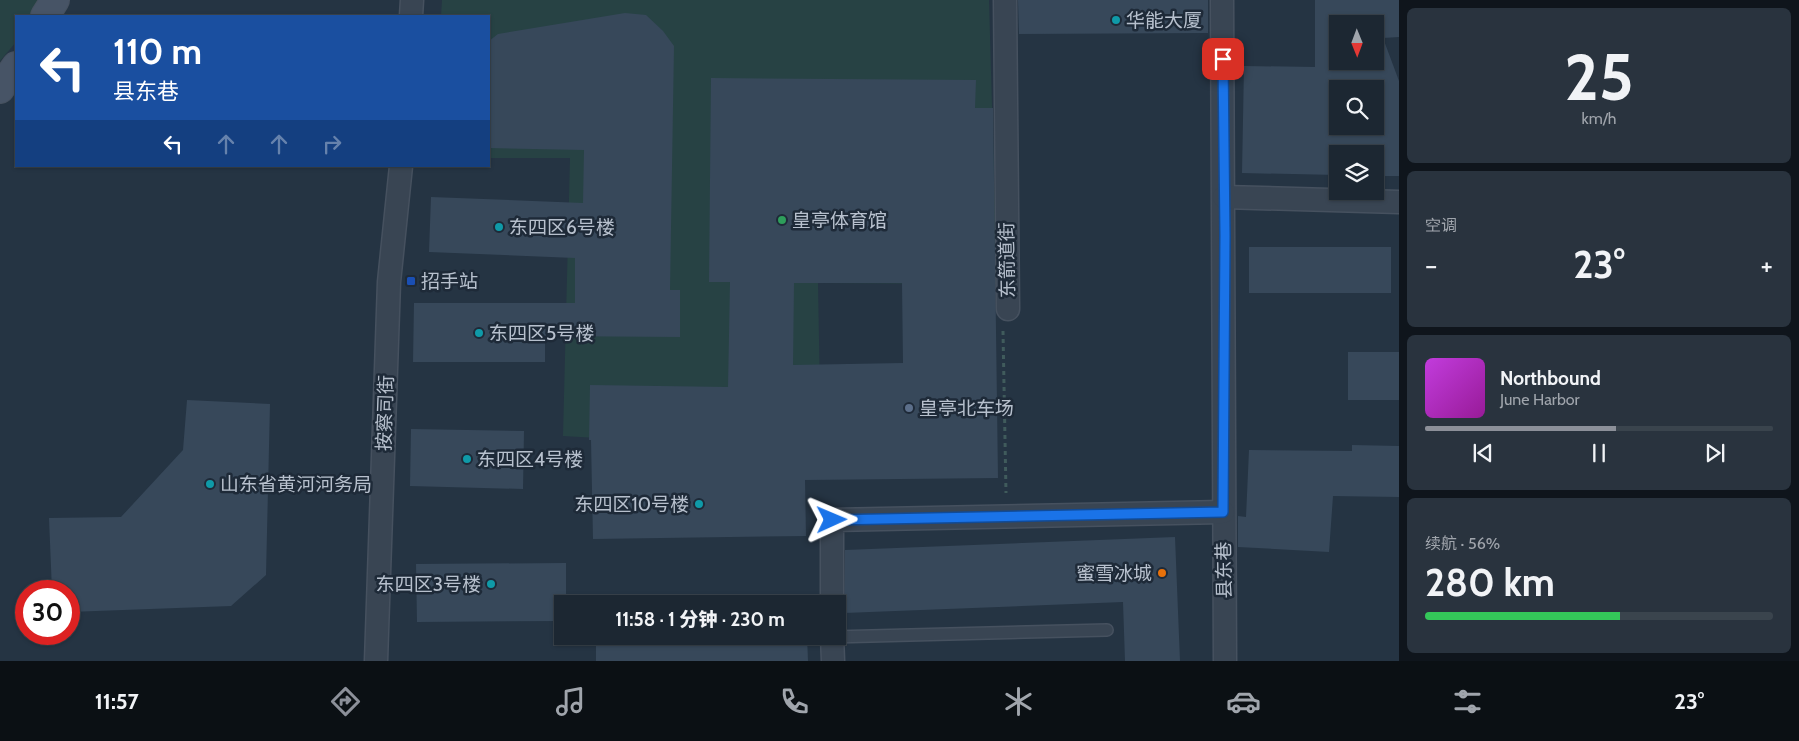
<!DOCTYPE html>
<html lang="zh">
<head>
<meta charset="utf-8">
<style>
  :root { --surface:#1c2732; --page:#29333e; --text:#f1f3f6; --muted:#a0a5ac; --line:#3a444d; --accent:#8c9099 }
  body { margin:0; font-family:Cabin,"Noto Sans SC",sans-serif; background:var(--page); color:var(--text); height:100vh; display:flex; flex-direction:column; font-size:19px; white-space:nowrap }
  * { box-sizing:border-box; margin:0 }
  p { font-size:16px; color:var(--muted) }
  .icon { flex:none; width:28px; height:28px; fill:none; stroke:currentColor; stroke-width:2; stroke-linecap:round; stroke-linejoin:round }
  .map { position:relative; flex:1; overflow:hidden }
  .sheet { display:flex; flex-direction:column; gap:8px; padding:8px; background:#0f151c; width:400px }
  .sheet>* { flex:none }
  .hud { position:absolute; left:15px; top:15px; width:475px; height:152px; border-radius:0px; box-shadow:0 1px 4px #0004,0 0 0 1px var(--line); background:#1a4fa0; color:#fff; overflow:hidden }
  .needle { width:32px; rotate:179deg }
  .controls { position:absolute; left:1329px; top:15px; display:grid; gap:10px }
  .controls a { display:grid; place-items:center; width:55px; height:55px; border-radius:0px; background:var(--surface); box-shadow:0 1px 4px #0004,0 0 0 1px var(--line); font-size:25px }
  .speed { position:absolute; left:15px; top:580px; display:flex; gap:10px; font-size:25px; font-weight:700; text-align:center }
  .speed>* { display:grid; place-content:center; width:65px; height:65px; border-radius:50%; background:var(--surface); box-shadow:0 1px 4px #0004,0 0 0 1px var(--line); line-height:1 }
  .speed .limit { border:8px solid #d22; background:#fff; color:#111 }
  .pin { position:absolute; display:grid; place-items:center; width:42px; height:42px; color:#fff; margin:-21px; border-radius:10px; box-shadow:0 2px 8px #0006 }
  .me { position:absolute; width:55px; margin:-28px; rotate:89deg; stroke-linejoin:round; filter:drop-shadow(0 0 4px #0008) }
  .turn { display:flex; align-items:center; gap:18px; height:105px; padding:0 15px; font-size:22px }
  .turn .icon { width:65px; height:65px; stroke-width:2.5 }
  .turn b { display:block; font-size:35px; line-height:42px }
  .lanes { display:flex; align-items:center; height:48px; padding:0 15px; background:#0003; justify-content:center; gap:25px; direction:ltr }
  .lanes .off { opacity:.35 }
  .big { font-size:38px; font-weight:800; line-height:1.1 }
  .sheet .card { flex:1; display:flex; flex-direction:column; justify-content:center; gap:8px; min-width:0; padding:0 18px; border-radius:8px; background:var(--page) }
  .sheet .dial { align-items:center; gap:0 }
  .dial b { font-size:65px; line-height:1 }
  .song { display:flex; align-items:center; gap:15px }
  .cover { width:60px; height:60px; border-radius:8px; background:linear-gradient(135deg,hsl(290 70% 55%),hsl(300 70% 35%)) }
  .played { height:5px; border-radius:2px; background:linear-gradient(90deg,var(--accent) 55%,var(--line) 55%) }
  .keys { display:flex; justify-content:space-around; direction:ltr }
  .heat { display:flex; justify-content:space-between; align-items:center; font-size:28px; direction:ltr }
  .charge { height:8px; border-radius:4px; background:linear-gradient(90deg,#34c759 56%,var(--line) 0) }
  .trip { position:absolute; left:554px; top:595px; width:292px; height:50px; border-radius:0px; background:var(--surface); box-shadow:0 1px 4px #0004,0 0 0 1px var(--line); font-weight:800; line-height:50px; text-align:center }
  .dock { display:flex; height:80px; justify-content:space-around; align-items:center; background:#0b1014; color:var(--muted) }
  .dock .icon { width:35px; height:35px }
  .dock .active { color:var(--accent) }
  .dock b { font-size:22px; color:var(--text) }
  main { display:flex; flex:1; min-height:0 }
  .map>svg:first-child { display:block }
</style>
</head>
<body>
<main>
<div class="map">
<svg width="1399" height="661" viewBox="0 0 1399 661">
  <rect width="100%" height="100%" fill="#253443"/>
  <g fill="#274244">
    <polygon points="0,0 40,0 38,16 16,16 16,42 0,61"/>
    <polygon points="442,0 989,0 997,284 818,283 821,451 563,436 570,158 489,158 489,16 441,16"/>
  </g>
  <g fill="#37485a" fill-rule="evenodd">
    <polygon points="1018,0 1208,0 1208,33 1019,34"/>
    <path d="M1315,0h84v37l-16,1 16,43v95h-24v-22h-37v21l-96,-2 2,-107 71,1zM1338,24h37v44h-37zM1338,89h37v37h-37z"/>
    <polygon points="625,13 646,15 663,31 674,46 670,290 680,290 680,337 545,336 545,362 413,362 414,303 575,303 575,258 429,252 431,197 583,203 584,150 489,148 489,41 498,34"/>
    <path d="M711,78l265,2 -1,28h18l5,370 -193,2 1,56 -213,3 -2,-99h-2l1,-55 138,2 2,-105h-21zM794,283h108l1,80 -110,2z"/>
    <rect x="1249" y="247" width="142" height="46"/>
    <rect x="1348" y="352" width="51" height="48"/>
    <polygon points="187,400 270,404 266,575 231,606 69,612 69,591 52,591 49,518 121,517 183,450"/>
    <polygon points="411,429 524,431 523,489 410,486"/>
    <polygon points="1352,445 1399,446 1399,497 1333,496 1329,552 1238,547 1238,516 1246,517 1249,450 1352,451"/>
    <polygon points="1175,537 1180,661 1125,661 1123,602 844,613 845,550"/>
    <polygon points="566,563 566,604 562,604 562,621 417,622 416,564"/>
    <polygon points="596,636 807,636 808,661 596,661"/>
  </g>
  <g fill="none" stroke-linecap="round" stroke-linejoin="round">
    <defs>
      <polyline id="lane" points="832,637 1107,630"/>
      <g id="street">
        <polyline points="1005,0 1008,309"/>
        <polyline points="1222,0 1225,661"/>
        <polyline points="411,16 412,0"/>
        <polyline points="1224,197 1399,202"/>
        <polyline points="832,604 832,520 1223,512"/>
        <polyline points="832,636 833,661"/>
        <polyline points="376,661 389,282 401,166"/>
      </g>
      <g id="secondary">
        <polyline points="45,16 55,0"/>
        <polyline points="0,89 16,66"/>
      </g>
    </defs>
    <use href="#lane" stroke="#46515f" stroke-width="14"/>
    <use href="#street" stroke="#46515f" stroke-width="25"/>
    <use href="#secondary" stroke="#46515f" stroke-width="30"/>
    <polyline stroke="#405b5c" stroke-width="3" stroke-dasharray="4 4" stroke-linecap="butt" points="1003,331 1006,493"/>
    <use href="#lane" stroke="#394553" stroke-width="11"/>
    <use href="#street" stroke="#394553" stroke-width="22"/>
    <use href="#secondary" stroke="#475466" stroke-width="28"/>
  </g>
  <g fill="none" stroke-linecap="round" stroke-linejoin="round">
    <defs>
      <polyline id="route" points="832,520 1223,512 1225,236 1223,59"/>
    </defs>
    <use href="#route" stroke="#114b97" stroke-width="12"/>
    <use href="#route" stroke="#1a73e8" stroke-width="9"/>
  </g>
  <g fill="#0f9aa8" stroke="#1e2a38" stroke-width="2">
    <circle cx="1116" cy="20" r="5"/>
    <circle cx="499" cy="227" r="5"/>
    <circle cx="479" cy="333" r="5"/>
    <circle cx="467" cy="459" r="5"/>
    <circle cx="210" cy="484" r="5"/>
    <circle cx="699" cy="504" r="5"/>
    <circle cx="491" cy="584" r="5"/>
  </g>
  <circle fill="#2e9e5b" stroke="#1e2a38" stroke-width="2" cx="782" cy="220" r="5"/>
  <rect fill="#1a4fb4" stroke="#1e2a38" stroke-width="2" x="406" y="276" width="10" height="10" rx="2.5"/>
  <circle fill="#5c6f8a" stroke="#1e2a38" stroke-width="2" cx="909" cy="408" r="5"/>
  <circle fill="#e8710a" stroke="#1e2a38" stroke-width="2" cx="1162" cy="573" r="5"/>
  <g text-anchor="middle" dominant-baseline="central" stroke-width="5" stroke-linejoin="round" paint-order="stroke">
    <g font-size="19" fill="#b7c0cd" stroke="#1e2a38" text-anchor="start">
      <text x="1126" y="20">华能大厦</text>
      <text x="792" y="220">皇亭体育馆</text>
      <text x="509" y="227">东四区6号楼</text>
      <text x="421" y="281">招手站</text>
      <text x="489" y="333">东四区5号楼</text>
      <text x="919" y="408">皇亭北车场</text>
      <text x="477" y="459">东四区4号楼</text>
      <text x="220" y="484">山东省黄河河务局</text>
      <text x="689" y="504" text-anchor="end">东四区10号楼</text>
      <text x="1152" y="573" text-anchor="end">蜜雪冰城</text>
      <text x="481" y="584" text-anchor="end">东四区3号楼</text>
    </g>
    <g font-size="19" fill="#b7c0cd" stroke="#1e2a38">
      <text transform="translate(1007 260) rotate(-91)">东箭道街</text>
      <text transform="translate(385 413) rotate(-88)">按察司街</text>
      <text transform="translate(1224 570) rotate(-91)">县东巷</text>
    </g>
  </g>
</svg>
<div class="controls">
<a><svg class="needle" viewBox="-14 -14 28 28"><path d="M0-13l5 13h-10z" fill="#e53935"/><path d="M0 13l5-13h-10z" fill="#a0a5ac"/></svg></a>
<a><svg class="icon" aria-label="search" viewBox="0 0 24 24"><circle cx="10" cy="10" r="6"/><path d="M15 15l6 6"/></svg></a>
<a><svg class="icon" aria-label="layers" viewBox="0 0 24 24"><path d="M12 4l9 5-9 5-9-5zM3 14l9 5 9-5"/></svg></a>
</div>
<div class="speed"><div class="limit">30</div></div>
<div class="pin" style="left:1223px;top:59px;background:#d93025"><svg class="icon" aria-label="arrive" viewBox="0 0 24 24"><path d="M6 21V4h12l-3 4 3 4H6"/></svg></div>
<svg class="me" style="left:832px;top:520px" viewBox="-20 -20 40 40"><path d="M0-17L14 15 0 8-14 15z" fill="#1a73e8" stroke="#fff" stroke-width="4"/></svg>
<div class="trip">11:58 · 1 分钟 · 230 m</div>
<div class="hud">
<div class="turn"><svg class="icon" aria-label="left" viewBox="0 0 24 24"><path d="M17 20v-9H6M10 6l-5 5 5 5"/></svg><div><b>110 m</b>县东巷</div></div>
<div class="lanes"><svg class="icon" aria-label="left" viewBox="0 0 24 24"><path d="M17 20v-9H6M10 6l-5 5 5 5"/></svg><svg class="icon off" aria-label="ahead" viewBox="0 0 24 24"><path d="M12 20V5M6 11l6-6 6 6"/></svg><svg class="icon off" aria-label="ahead" viewBox="0 0 24 24"><path d="M12 20V5M6 11l6-6 6 6"/></svg><svg class="icon off" aria-label="right" viewBox="0 0 24 24"><path d="M7 20v-9h11M14 6l5 5-5 5"/></svg></div>
</div>
</div>
<section class="sheet">
<div class="card dial"><b>25</b><p>km/h</p></div>
<div class="card"><p>空调</p>
<div class="heat"><a>−</a><b class="big">23°</b><a>+</a></div>
</div>
<div class="card">
<div class="song"><i class="cover"></i><div><b>Northbound</b><p>June Harbor</p></div></div>
<div class="played"></div>
<div class="keys"><svg class="icon" aria-label="previous" viewBox="0 0 24 24"><path d="M18 5L8 12l10 7zM5 5v14"/></svg><svg class="icon" aria-label="pause" viewBox="0 0 24 24"><path d="M8 5v14M16 5v14"/></svg><svg class="icon" aria-label="next" viewBox="0 0 24 24"><path d="M6 5l10 7-10 7zM19 5v14"/></svg></div>
</div>
<div class="card"><p>续航 · 56%</p><b class="big">280 km</b><div class="charge"></div></div>
</section>
</main>
<nav class="dock">
<b>11:57</b>
<svg class="icon active" aria-label="directions" viewBox="0 0 24 24"><path d="M12 3l9 9-9 9-9-9zM9 14v-3h6M13 9l2 2-2 2"/></svg>
<svg class="icon" aria-label="music" viewBox="0 0 24 24"><path d="M9 18V5l10-2v13"/><circle cx="6" cy="18" r="3"/><circle cx="16" cy="16" r="3"/></svg>
<svg class="icon" aria-label="phone" viewBox="0 0 24 24"><path d="M5 4h4l2 5-3 2q2 4 5 5l2-3 5 2v4C11 20 4 13 5 4z"/></svg>
<svg class="icon" aria-label="climate" viewBox="0 0 24 24"><path d="M12 3v18M4 7l16 10M4 17L20 7"/></svg>
<svg class="icon" aria-label="car" viewBox="0 0 24 24"><path d="M5 17H2v-5l4-1 3-4h7l3 4 3 1v5h-3M9 17h6M6 11h13"/><circle cx="7" cy="17" r="2"/><circle cx="17" cy="17" r="2"/></svg>
<svg class="icon" aria-label="filters" viewBox="0 0 24 24"><path d="M4 7h16M4 17h16"/><circle cx="9" cy="7" r="2"/><circle cx="15" cy="17" r="2"/></svg>
<b>23°</b>
</nav>
</body>
</html>
